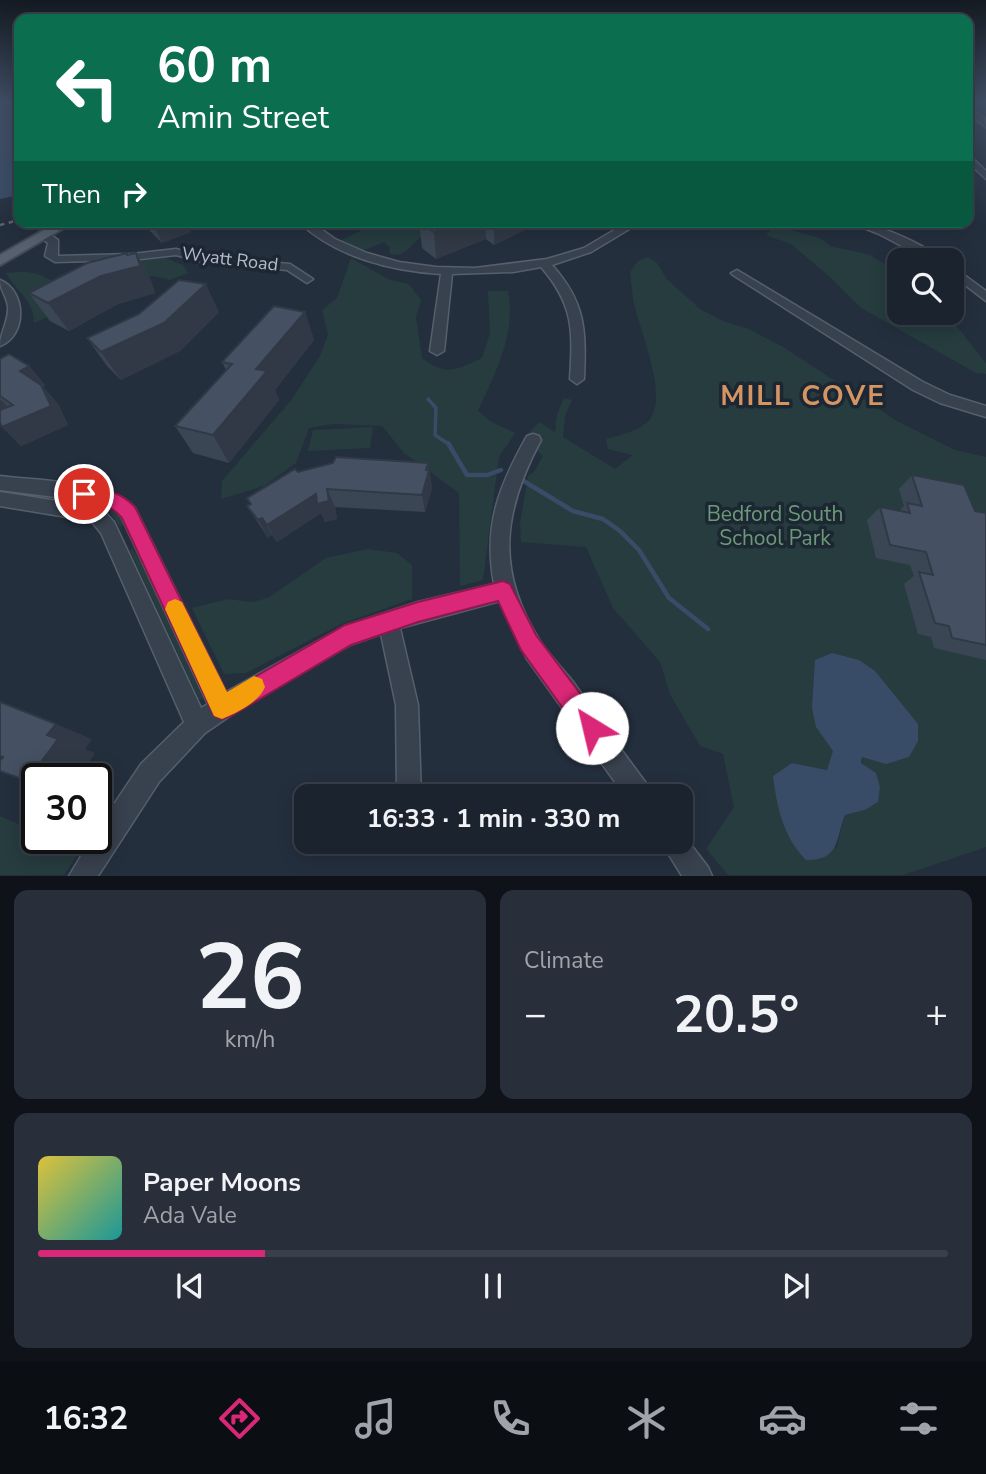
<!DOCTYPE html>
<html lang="en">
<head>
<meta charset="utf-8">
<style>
  :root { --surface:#1b232e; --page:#282f3a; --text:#f1f3f6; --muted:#a0a4aa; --line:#39404a; --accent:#db2777 }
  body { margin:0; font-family:"Nunito Sans",sans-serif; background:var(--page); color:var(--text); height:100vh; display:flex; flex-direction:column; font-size:26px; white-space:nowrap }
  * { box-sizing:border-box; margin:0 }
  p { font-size:23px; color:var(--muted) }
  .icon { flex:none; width:38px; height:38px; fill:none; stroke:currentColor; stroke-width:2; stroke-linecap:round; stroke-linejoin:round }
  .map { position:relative; height:876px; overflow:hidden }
  .details { display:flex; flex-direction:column; gap:14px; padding:14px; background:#0f1319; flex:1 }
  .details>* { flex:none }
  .guide { position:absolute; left:14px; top:14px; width:959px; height:214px; border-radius:14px; box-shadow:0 4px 18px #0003,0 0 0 2px var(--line); background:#0b6e4f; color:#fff; overflow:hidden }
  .fabs { position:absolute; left:887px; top:248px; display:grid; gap:14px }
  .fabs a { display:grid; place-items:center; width:77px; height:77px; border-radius:14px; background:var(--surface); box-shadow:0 4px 18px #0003,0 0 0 2px var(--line); font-size:35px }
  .speed { position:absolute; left:21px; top:763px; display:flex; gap:14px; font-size:35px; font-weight:700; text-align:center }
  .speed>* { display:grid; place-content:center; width:91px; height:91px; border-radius:50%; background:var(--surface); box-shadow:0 4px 18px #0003,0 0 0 2px var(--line); line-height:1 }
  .speed .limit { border:4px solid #111; border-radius:10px; background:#fff; color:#111 }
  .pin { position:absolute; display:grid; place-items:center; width:60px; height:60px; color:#fff; margin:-30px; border:4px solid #fff; border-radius:50%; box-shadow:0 2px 7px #0007 }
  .me { position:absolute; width:77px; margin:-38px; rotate:324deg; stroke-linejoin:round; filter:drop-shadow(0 0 5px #0008) }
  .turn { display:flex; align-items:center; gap:24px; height:147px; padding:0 28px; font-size:32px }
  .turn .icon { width:91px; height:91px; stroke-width:2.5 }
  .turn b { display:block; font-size:49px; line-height:60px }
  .then { display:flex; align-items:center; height:66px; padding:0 28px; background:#0003; gap:14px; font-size:26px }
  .big { font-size:52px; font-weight:700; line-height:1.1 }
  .details .card { flex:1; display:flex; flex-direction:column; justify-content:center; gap:10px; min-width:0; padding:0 24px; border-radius:14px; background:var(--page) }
  .details .dial { align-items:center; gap:0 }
  .dial b { font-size:91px; line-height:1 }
  .song { display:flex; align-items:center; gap:21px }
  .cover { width:84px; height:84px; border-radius:10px; background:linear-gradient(135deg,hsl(50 70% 55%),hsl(180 70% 35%)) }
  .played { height:7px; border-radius:4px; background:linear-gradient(90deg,var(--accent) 25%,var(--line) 25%) }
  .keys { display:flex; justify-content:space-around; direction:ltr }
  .heat { display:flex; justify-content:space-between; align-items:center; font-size:38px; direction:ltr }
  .details .tiles { flex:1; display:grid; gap:14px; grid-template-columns:1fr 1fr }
  .card:last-child { grid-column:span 2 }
  .trip { position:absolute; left:294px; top:784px; width:399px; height:70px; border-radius:14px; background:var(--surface); box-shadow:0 4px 18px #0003,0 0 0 2px var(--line); font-weight:700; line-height:70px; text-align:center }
  .menu { display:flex; height:112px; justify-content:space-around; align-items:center; background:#0b0e12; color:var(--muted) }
  .menu .icon { width:49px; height:49px }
  .menu .current { color:var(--accent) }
  .menu b { font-size:32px; color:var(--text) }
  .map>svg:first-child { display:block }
</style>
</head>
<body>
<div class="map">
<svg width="986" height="876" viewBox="0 0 986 876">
  <rect width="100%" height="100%" fill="#242f3e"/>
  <g fill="#263c3f" fill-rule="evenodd">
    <path d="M377,222h71c-8,4 -18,8 -25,13 -12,9 -17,23 -33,19l-1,-7 -5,-5 -22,9 -22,-10z"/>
    <polygon points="780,227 820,238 830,246 870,255 899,273 900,313 946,313 986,363 986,374 976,373 861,308 831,278 791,244 766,235 771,229"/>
    <path d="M648,257l9,6 10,16 33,30 25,13 24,7 34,18 114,74 58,29 31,7v390l-83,28h-175l-22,-26 28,-42 -11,-53 -23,-8 -30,-52 -10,-32 -47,-54 -27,-61 -65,-5 -1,-19 8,-47 6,-4 9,-16 -20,-17 16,-17 16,10 2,-17 7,-17 8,2 -7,16 -2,21 52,32 18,-14 -25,-6 -2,-10c14,-4 34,-8 44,-20 19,-25 -12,-92 -17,-120 -1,-9 -2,-18 -3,-27l8,-11zM816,727l46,29 3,54 -20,5 -9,34 -44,-86 35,7 7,-19z"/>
    <path d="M165,258l18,7 5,8 -18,7 -16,-4 -20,2 -100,45c0,-23 -18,-32 -28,-50 19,-2 33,-2 48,10l61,-20z"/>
    <path d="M351,258l39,22 19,4 12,16 -5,17 6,41c25,19 33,12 60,0l8,-25 -2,-42h20c8,44 -12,80 -30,120l12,10 25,12 -16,24 -16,123 -23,6 -1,-93 -55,-40 -22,-27 -49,-2 -24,4 -13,35 -32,23 -43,13 1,-18 70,-82 28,-43 8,-21 -6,-25 15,-12z"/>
    <polygon points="373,427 370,448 308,451 313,430"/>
    <path d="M0,487l104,15c11,5 17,11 19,23l-3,2 -10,-15 -7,-3 -103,-17z"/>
    <polygon points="132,548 153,582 206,699 199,699 130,551"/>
    <polygon points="368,549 397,553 412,565 412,599 341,624 246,673 224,674 192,608 228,599 252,602 268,598 326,558"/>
    <polygon points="0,816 37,832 37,838 51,838 80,851 64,875 0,875"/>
  </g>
  <g fill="#394c67">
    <polygon points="0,102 19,102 19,195 0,199"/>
    <path d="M832,653l27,7 16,11 43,53v17l-9,16 -23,7 -24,-7 -1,6 15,10 4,14 -2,15 -13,8 -20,5c-10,26 -5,45 -39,45 -23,-23 -29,-53 -33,-84l19,-13 35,7 6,-19 -17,-24 -4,-19 3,-48z"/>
  </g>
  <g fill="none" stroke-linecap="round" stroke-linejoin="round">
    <polyline stroke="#394c67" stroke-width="3.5" points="428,399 436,408 435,435 450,445"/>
    <g stroke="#394c67" stroke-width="4.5">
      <polyline points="448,443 467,475 487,475 501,470"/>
      <polyline points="522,480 573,511 603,519 620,531 639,550 669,598 708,629"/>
    </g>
    <defs>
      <g id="minor">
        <polygon points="968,109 984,117 986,127 968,114"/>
        <polygon points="968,154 986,171 986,179 968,162"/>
        <path d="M299,222h12l24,17 32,14 32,9 37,5 39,1 72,-9 37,-11 44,-26h13l-50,30 -39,13c34,38 34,65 32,114l-7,5 -7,-5c3,-48 4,-74 -29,-112l-28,5 -61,2 -8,77 -7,4 -7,-4 11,-77c-49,-3 -106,-17 -142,-52z"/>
        <path d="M849,222c27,0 75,22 95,39h-14l-51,-27z"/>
        <polygon points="40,233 48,233 58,240 58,256 132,254 176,249 202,256 290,264 313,279 307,283 287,270 202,262 176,255 132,260 55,262 45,256 48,243 40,237"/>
        <polygon points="952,266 986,291 986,301 952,275"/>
        <polygon points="737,270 923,382 950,395 986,406 986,417 940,403 913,390 733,275 731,273"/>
        <path d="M0,280c27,11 27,56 0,66 0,-14 9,-25 8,-39 -1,-11 -8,-16 -8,-27z"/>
        <path d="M533,434l6,2 2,4c-38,71 -46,130 -1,201 10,15 23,28 34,42 25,35 49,70 75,104l3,9h-27l-98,-137 -27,-58 -100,27 18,77 3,91h-24l-1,-91 -15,-71 -31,11 -97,55 -48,33 -46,49 -61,94h-29l23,-38h4v-7l45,-67 43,-42 -83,-189 -10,-12 -91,-15v-14l96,15 6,2 12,13 87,186 7,-4 -86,-186 -8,-10 -11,-5 -103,-13v-14c38,5 110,4 135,32l91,184 119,-66 73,-24 76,-18c-11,-59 5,-98 33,-148z"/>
        <polygon points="681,832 708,867 712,876 682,876 661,842 681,842"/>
      </g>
      <polygon id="major" points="58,222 74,222 0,265 0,255"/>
    </defs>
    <use href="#minor" stroke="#565f6c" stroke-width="3"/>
    <use href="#major" stroke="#414a57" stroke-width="4"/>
    <use href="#minor" fill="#38414e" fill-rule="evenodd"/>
    <use href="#major" fill="#56606e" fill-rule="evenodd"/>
    <polyline stroke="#5a6575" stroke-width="2.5" stroke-dasharray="4.5 4.5" stroke-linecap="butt" points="0,225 19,220"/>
  </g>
  <g fill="#3b4654">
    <polygon points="141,222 186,222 191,232 162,243"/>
    <polygon points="419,222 541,222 494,245 486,239 436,259 422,248"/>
    <polygon points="136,253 151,281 155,293 118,304 69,331 50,321 29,293 128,255"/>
    <polygon points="219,312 180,351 121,380 107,366 87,338"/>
    <polygon points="305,312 314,340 275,390 279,400 229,463 193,453 175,426 226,370 222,362"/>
    <polygon points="0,359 29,366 45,385 43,387 58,404 68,425 21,446 2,427 0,422"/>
    <polygon points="428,463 432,488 425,512 335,507 337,519 325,522 321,513 277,542 272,535 268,538 247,506 251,504 247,498 298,472"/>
    <polygon points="912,475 975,511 986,513 986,660 934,648 931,637 918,634 904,584 914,576 910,565 876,558 867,520 880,507 899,511 904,506 899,489"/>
  </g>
  <g fill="#303945">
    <polygon points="152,222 186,222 191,232 162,243"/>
    <polygon points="460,222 485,222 486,239 436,259 434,232"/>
    <polygon points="494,222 541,222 494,245"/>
    <polygon points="136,253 151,281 155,293 118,304 69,331 48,303 101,276 135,267"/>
    <polygon points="206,284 219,312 180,351 121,380 101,352"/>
    <polygon points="305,312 314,340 275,390 279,400 229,463 213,435 256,369"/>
    <polygon points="29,366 45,385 43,387 58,404 68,425 21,446 2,427 51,406 20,371"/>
    <polygon points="0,399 8,407 0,412"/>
    <polygon points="428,463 432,488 425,512 422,495"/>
    <polygon points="327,489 335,507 337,519 325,522 321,513 277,542 267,525 316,494"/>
    <polygon points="262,518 272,535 268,538 258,520"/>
    <polygon points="56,724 92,739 85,749 95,753 78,779 37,779 37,784 27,781 47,735"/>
  </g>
  <g fill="#455162" stroke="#303945" stroke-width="2">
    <polygon points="420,222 460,222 434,232"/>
    <polygon points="127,253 127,255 136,253 140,266 101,276 48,303 29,293 87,263"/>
    <polygon points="179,280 206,284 164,323 101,352 87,338 139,314"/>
    <polygon points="274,306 305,312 256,369 267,371 213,435 175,426 232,364 222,362"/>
    <polygon points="9,354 29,366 20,371 41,385 51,406 2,427 0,422 0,410 13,405 0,396 0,359"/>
    <polygon points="336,457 428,463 426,470 429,470 422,495 327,489 329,501 317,504 316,494 267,525 262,518 258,520 247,506 251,504 247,498 295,469 298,472 333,463"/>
    <polygon points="912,475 964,485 975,511 986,513 986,645 952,638 949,626 935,623 919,572 933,575 926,552 890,545 880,507 910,513 907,503 922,506"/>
    <polygon points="0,702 56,724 47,735 58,739 27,781 0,771 0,761 3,757 0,756"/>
  </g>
  <linearGradient id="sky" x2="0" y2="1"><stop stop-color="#141a22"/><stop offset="0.45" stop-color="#3f4d63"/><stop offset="1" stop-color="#3f4d63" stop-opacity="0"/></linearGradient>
  <rect width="986" height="225" fill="url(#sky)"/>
  <path fill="#db2777" stroke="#8e194d" stroke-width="2" d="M84,486c21,3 37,6 51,21l92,186 118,-68 73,-23 85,-21 7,3 26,51 64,85 3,8 -3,8 -8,4 -9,-4 -62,-86 -23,-49 -80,21 -67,23 -120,71 -9,3 -8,-3 -92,-198c-13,-16 -26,-13 -44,-19l-2,-5 2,-6z"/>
  <path fill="#f59e0b" d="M175,599l7,3 45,90 27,-16 8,3 3,8c-6,15 -28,26 -43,32l-8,-3 -49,-107 3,-7z"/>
  <g text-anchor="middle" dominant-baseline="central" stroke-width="7" stroke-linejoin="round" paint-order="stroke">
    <g font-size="18" fill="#b4bcc9" stroke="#1d2633">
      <text transform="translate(230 259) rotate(7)">Wyatt Road</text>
    </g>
    <g font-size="21" fill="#6b9a76" stroke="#1d2633">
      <text x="775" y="514">Bedford South<tspan x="775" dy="24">School Park</tspan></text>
    </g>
    <g font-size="28" font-weight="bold" letter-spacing="2" fill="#d59563" stroke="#1d2633">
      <text x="803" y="396">MILL COVE</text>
    </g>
  </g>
</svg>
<div class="fabs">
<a><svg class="icon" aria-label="search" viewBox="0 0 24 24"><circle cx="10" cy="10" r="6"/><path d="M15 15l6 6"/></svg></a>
</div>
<div class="speed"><div class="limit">30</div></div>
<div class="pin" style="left:84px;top:494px;background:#d93025"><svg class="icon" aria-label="arrive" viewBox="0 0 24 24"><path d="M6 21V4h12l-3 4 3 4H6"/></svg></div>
<svg class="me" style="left:592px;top:728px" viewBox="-20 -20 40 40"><circle r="19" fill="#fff"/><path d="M0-13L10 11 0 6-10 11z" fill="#db2777"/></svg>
<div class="trip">16:33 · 1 min · 330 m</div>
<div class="guide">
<div class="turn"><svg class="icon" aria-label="left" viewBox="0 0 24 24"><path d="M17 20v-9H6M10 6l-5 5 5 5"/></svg><div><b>60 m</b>Amin Street</div></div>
<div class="then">Then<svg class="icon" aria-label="right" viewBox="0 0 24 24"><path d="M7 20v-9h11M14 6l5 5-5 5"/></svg></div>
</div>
</div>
<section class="details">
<div class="tiles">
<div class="card dial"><b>26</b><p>km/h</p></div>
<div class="card"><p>Climate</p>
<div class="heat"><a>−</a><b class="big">20.5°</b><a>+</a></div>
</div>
<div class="card">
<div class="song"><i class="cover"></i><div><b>Paper Moons</b><p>Ada Vale</p></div></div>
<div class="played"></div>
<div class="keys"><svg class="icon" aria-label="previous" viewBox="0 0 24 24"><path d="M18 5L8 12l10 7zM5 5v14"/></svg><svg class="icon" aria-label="pause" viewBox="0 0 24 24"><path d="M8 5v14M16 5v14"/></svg><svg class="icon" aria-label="next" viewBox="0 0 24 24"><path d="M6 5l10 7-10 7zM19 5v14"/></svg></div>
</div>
</div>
</section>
<nav class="menu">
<b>16:32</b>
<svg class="icon current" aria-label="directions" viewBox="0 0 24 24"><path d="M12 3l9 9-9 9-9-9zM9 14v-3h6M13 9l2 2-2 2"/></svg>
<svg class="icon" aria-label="music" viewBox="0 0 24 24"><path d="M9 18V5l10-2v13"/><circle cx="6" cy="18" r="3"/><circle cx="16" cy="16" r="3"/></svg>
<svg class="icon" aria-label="phone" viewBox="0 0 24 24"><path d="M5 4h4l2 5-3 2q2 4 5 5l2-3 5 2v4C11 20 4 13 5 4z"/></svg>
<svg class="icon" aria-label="climate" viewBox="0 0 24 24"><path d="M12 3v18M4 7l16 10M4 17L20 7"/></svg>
<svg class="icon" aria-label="car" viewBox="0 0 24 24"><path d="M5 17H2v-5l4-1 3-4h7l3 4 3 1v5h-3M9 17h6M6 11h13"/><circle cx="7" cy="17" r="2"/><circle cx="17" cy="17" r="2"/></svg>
<svg class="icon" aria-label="filters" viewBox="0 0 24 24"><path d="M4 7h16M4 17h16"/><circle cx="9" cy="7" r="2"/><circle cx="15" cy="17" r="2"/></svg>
</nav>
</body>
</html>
